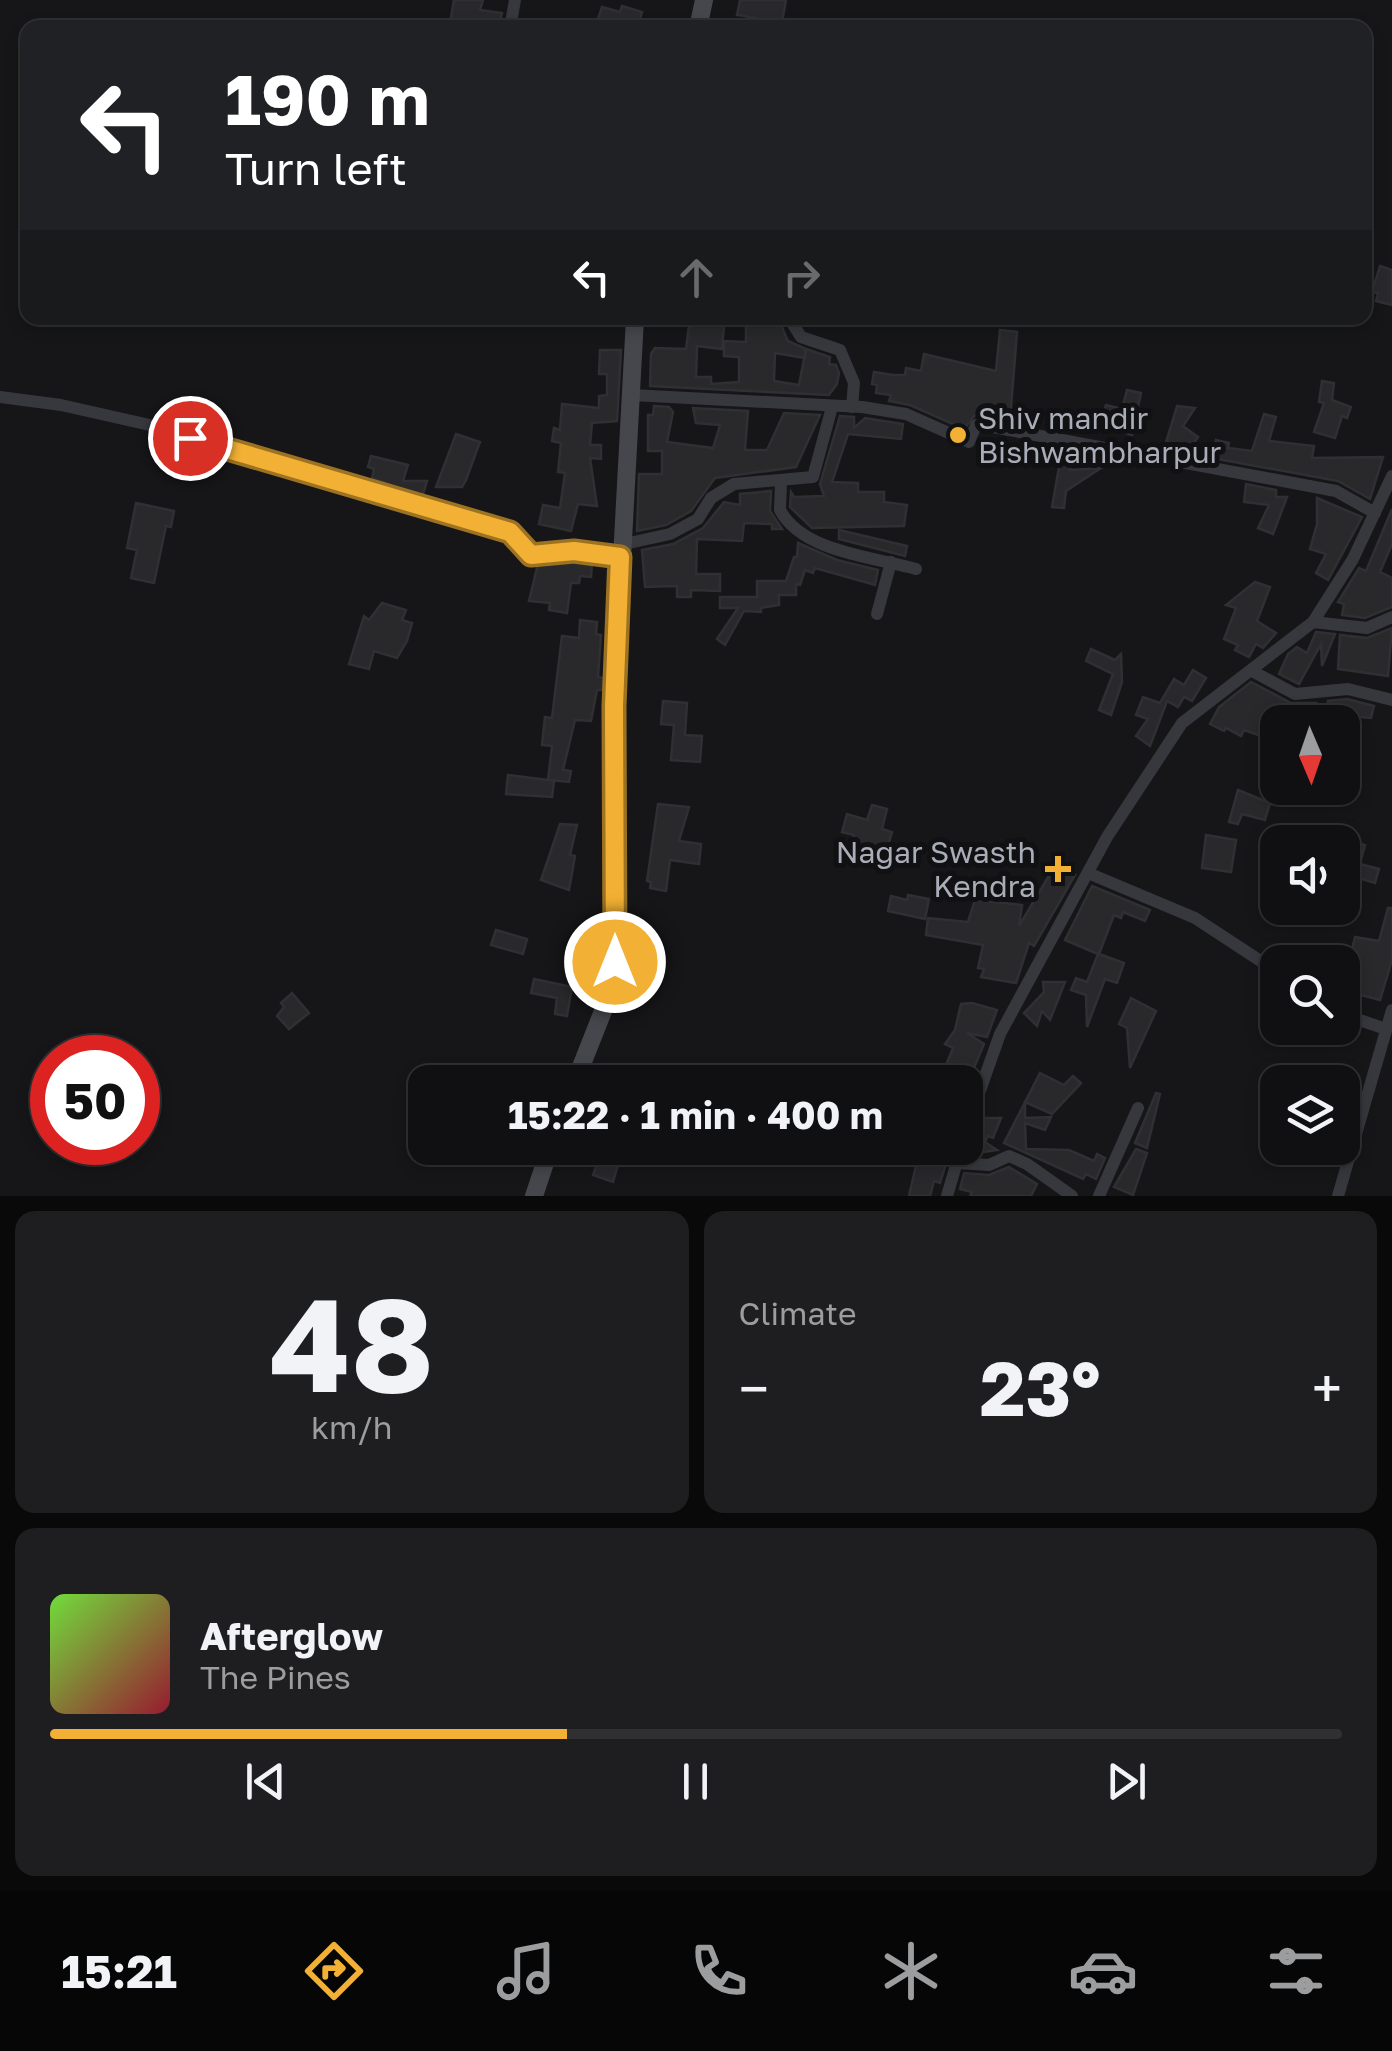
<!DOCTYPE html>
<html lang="en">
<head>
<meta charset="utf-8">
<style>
  :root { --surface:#101012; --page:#1e1e20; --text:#f1f3f6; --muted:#9c9d9f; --line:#303032; --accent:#f2b134 }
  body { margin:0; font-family:"Golos Text",sans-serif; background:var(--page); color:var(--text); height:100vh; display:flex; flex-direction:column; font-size:38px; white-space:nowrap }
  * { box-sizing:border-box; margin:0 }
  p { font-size:32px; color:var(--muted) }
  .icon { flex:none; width:55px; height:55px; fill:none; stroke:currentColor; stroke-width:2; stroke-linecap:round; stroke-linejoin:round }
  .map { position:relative; height:1196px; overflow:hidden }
  .sheet { display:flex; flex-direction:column; gap:15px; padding:15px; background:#09090a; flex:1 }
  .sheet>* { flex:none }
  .hud { position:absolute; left:20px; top:20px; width:1352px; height:305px; border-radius:20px; box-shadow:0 5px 15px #0003,0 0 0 2px var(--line); background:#202124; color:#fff; overflow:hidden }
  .needle { width:65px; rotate:178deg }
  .fabs { position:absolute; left:1260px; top:705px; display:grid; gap:20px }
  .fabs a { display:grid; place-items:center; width:100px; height:100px; border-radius:20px; background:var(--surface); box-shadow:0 5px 15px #0003,0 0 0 2px var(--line); font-size:50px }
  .speed { position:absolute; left:30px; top:1035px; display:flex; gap:20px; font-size:50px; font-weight:700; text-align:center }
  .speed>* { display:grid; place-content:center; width:130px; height:130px; border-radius:50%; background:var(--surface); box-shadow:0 5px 15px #0003,0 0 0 2px var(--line); line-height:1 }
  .speed .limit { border:15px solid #d22; background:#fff; color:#111 }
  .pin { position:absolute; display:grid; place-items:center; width:85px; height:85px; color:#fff; margin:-42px; border:5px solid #fff; border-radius:50%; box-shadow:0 2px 10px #0007 }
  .me { position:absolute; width:110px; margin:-55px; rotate:0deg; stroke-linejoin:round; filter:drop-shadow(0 0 8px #0008) }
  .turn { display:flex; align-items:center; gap:35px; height:210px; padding:0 40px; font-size:45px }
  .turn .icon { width:130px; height:130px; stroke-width:2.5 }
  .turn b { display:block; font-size:70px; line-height:85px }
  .lanes { display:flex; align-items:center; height:95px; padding:0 40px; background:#0003; justify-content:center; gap:50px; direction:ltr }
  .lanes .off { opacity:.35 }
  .big { font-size:75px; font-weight:700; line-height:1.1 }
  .sheet .tile { flex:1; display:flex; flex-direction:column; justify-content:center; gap:15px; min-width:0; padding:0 35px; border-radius:20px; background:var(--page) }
  .sheet .dial { align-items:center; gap:0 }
  .dial b { font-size:130px; line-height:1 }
  .song { display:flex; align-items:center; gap:30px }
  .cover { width:120px; height:120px; border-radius:15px; background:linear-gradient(135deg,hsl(100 70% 55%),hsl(350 70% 35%)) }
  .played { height:10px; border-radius:5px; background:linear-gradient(90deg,var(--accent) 40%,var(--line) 40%) }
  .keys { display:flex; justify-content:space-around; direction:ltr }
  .heat { display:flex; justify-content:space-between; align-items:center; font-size:55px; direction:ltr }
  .sheet .tiles { flex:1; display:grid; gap:15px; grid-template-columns:1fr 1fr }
  .tile:last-child { grid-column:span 2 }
  .trip { position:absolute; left:408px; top:1065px; width:575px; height:100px; border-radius:20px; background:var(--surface); box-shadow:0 5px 15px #0003,0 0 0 2px var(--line); font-weight:700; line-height:100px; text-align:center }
  .tab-bar { display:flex; height:160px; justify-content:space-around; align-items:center; background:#060607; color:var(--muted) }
  .tab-bar .icon { width:70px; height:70px }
  .tab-bar .on { color:var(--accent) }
  .tab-bar b { font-size:45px; color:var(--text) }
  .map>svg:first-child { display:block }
</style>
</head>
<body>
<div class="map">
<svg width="1392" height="1196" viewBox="0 0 1392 1196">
  <rect width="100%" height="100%" fill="#161618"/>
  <g fill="#29292c" stroke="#303034" stroke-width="2.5">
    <polygon points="454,0 483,0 480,10 502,13 499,27 450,23"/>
    <polygon points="740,0 786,0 781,28 755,24 756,18 737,15"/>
    <polygon points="622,6 642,12 637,28 595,28 602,7 620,12"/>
    <polygon points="1380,266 1392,270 1392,305 1376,301 1378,293 1372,292"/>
    <polygon points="690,318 724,326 722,349 697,346 696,377 711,377 711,384 739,382 739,357 724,356 724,341 746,342 746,318 780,323 788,341 806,349 805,358 775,353 774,381 799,385 806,349 830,357 829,364 836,365 839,373 837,384 829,395 650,386 651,354 655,348 686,349"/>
    <polygon points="1000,330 1017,332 1010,420 975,415 964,429 910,405 889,401 891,395 876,393 877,385 872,384 874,372 893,375 905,375 906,368 921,371 924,354 996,371"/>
    <polygon points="600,350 621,350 617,421 592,423 590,445 601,445 601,459 590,458 597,506 578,504 571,531 539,524 543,505 560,508 565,473 558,472 561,443 552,441 554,428 560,430 562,404 599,408 599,396 607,395 607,374 599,374"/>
    <polygon points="1322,381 1334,383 1332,400 1351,407 1347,418 1342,416 1335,438 1314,432 1324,403 1319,402"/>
    <polygon points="1127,390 1141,393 1132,435 1103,427 1101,421 1106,405 1122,409"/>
    <polygon points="654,406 669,407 673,412 667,442 713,448 720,425 696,423 693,408 748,411 745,450 767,450 784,413 820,415 796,467 715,478 691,511 666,525 637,531 639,474 662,474 662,451 648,451 648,415 653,415"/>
    <polygon points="1177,406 1195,408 1183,426 1198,437 1190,449 1185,445 1183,452 1164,449"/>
    <polygon points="1264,414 1276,417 1269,441 1314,446 1312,458 1383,457 1370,499 1338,481 1212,458 1216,440 1229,443 1228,448 1252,451"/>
    <polygon points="840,416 854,417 854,428 865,418 903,424 901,439 848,434 832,482 858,483 858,492 884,492 884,502 907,505 904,526 812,528 790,507 791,492 794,497 824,496 820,484"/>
    <polygon points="456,434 480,442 466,480 462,487 436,487"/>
    <polygon points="1062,450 1073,452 1070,470 1101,468 1066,491 1064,508 1052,507"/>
    <polygon points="371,456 408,465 403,481 427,481 422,497 372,478 374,469 368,467"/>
    <polygon points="1246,484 1276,490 1276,497 1287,497 1273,534 1258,528 1269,505 1244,502"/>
    <polygon points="771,491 770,511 782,529 772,529 772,524 744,523 742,541 697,539 696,574 720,574 720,591 691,590 691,597 677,597 677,586 645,587 642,550 673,544 703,528 724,502 740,505 740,494"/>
    <polygon points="1317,498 1362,517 1328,580 1316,573 1326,554 1310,549 1317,524"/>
    <polygon points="136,503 174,511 171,527 166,526 154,583 131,578 137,550 127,548"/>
    <polygon points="1392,509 1392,544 1380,572 1392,578 1392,607 1365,618 1342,615 1344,604 1338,602 1359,568 1366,571"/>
    <polygon points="839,530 907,546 905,556 839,539"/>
    <polygon points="798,543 837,560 878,570 875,585 815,568 813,573 805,570 800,585 796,584 796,595 779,595 779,605 761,608 761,612 744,611 725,645 717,639 738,608 720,608 720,597 757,597 757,581 786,581 794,557 797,557"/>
    <polygon points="574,561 592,563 591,577 580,576 579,583 571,583 567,613 549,610 550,603 529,601 538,564"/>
    <polygon points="1255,582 1270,587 1257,621 1276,633 1263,648 1256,644 1249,657 1235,650 1238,645 1224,639 1236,608 1226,605"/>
    <polygon points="382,603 406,610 402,620 412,623 407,641 397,658 374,651 369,669 349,664 364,616 369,620"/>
    <polygon points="580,620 597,622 596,634 601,635 598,677 603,678 602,690 597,690 591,721 575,720 563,770 571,771 569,782 550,780 554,781 552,797 506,794 508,775 548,780 552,746 542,745 545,717 552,718 562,636 579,638"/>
    <polygon points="1392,628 1388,676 1338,669 1340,635 1367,638"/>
    <polygon points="1316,632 1335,634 1322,666 1321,644 1299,684 1279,674 1288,654 1297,647 1307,653"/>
    <polygon points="1091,649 1115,660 1121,654 1122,682 1111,715 1099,710 1113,674 1086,661"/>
    <polygon points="1193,670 1206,678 1192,701 1184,697 1178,707 1167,701 1150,746 1136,736 1148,719 1136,715 1143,697 1160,703 1174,679 1184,685"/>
    <polygon points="1251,682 1291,703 1316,703 1308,722 1272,723 1267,738 1244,730 1241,736 1226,728 1224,731 1210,724 1219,707"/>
    <polygon points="1347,699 1374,706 1371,718 1327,714 1328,701"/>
    <polygon points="663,701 687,703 685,735 702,736 700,762 671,760 674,725 661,724"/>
    <polygon points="1238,790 1270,803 1265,820 1242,814 1238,824 1229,822"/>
    <polygon points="658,804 689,807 679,841 701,844 699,864 670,860 666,891 650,888 651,882 647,881"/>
    <polygon points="872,805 887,809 882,829 892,832 884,859 873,856 875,850 851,843 854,835 842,832 847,814 867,820"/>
    <polygon points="560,824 577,825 570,855 575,856 569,890 541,880"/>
    <polygon points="1206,835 1236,840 1231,872 1202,868"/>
    <polygon points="1342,838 1365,845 1360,864 1379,869 1375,883 1342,873"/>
    <polygon points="1053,869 1075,875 1034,946 1029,943 1016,983 981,977 984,969 978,968 983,945 926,935 928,918 968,922 975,900 1022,905 1019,926"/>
    <polygon points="1092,886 1150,910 1145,921 1123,912 1121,918 1114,915 1099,954 1124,963 1117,983 1105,979 1087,1027 1086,995 1071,990 1076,978 1087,982 1098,954 1065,940"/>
    <polygon points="908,895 929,899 925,919 888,911 891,896 907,900"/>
    <polygon points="1388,908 1392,908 1392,960 1380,1000 1342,990 1355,937 1379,941"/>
    <polygon points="496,930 527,939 523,954 491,945"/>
    <polygon points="534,979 572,987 567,1016 555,1014 557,998 531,993"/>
    <polygon points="1043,982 1065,982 1050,1020 1042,1011 1037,1026 1024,1013 1044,992"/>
    <polygon points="292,993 309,1013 289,1029 277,1016 284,1007 281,1003"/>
    <polygon points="1131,998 1156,1011 1130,1068 1127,1028 1119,1024"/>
    <polygon points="972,1003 997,1010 987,1037 967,1033 984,1044 969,1080 944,1070 953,1048 945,1044 955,1030 961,1004"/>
    <polygon points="1040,1073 1064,1085 1073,1076 1081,1083 1052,1114 1025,1102 1025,1118 1051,1117 1045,1130 1025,1123 1026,1149 1069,1150 1094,1161 1097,1154 1105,1158 1096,1179 1086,1174 1083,1179 1004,1143"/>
    <polygon points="1156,1093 1160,1094 1147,1148 1135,1143"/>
    <polygon points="981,1118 1001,1118 993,1138 988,1136 985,1142 997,1150 970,1154"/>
    <polygon points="603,1148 623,1148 613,1182 593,1175"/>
    <polygon points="920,1148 951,1148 940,1183 934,1181 930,1196 909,1196"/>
    <polygon points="1136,1149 1147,1153 1133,1195 1114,1187"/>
    <polygon points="1009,1167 1037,1184 1031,1196 970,1196 972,1192 960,1189 964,1173 989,1175"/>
  </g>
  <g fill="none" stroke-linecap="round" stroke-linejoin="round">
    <g stroke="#37383d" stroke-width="12">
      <polyline points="510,28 515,0"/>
      <polyline points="789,318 801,337 840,350 854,383 852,407"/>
      <polyline points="632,395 862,407 906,414 969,442 976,425 982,425 1336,491 1375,513"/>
      <polyline points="0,397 61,405 163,428 245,457 510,532 531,555 574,551 620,557"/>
      <path d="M781,482l-1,28c22,42 94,47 136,59"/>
      <polyline points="620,545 670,534 698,519 711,498 734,484 813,477 832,407"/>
      <polyline points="877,614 891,562"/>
      <polyline points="1313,622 1353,559 1392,476"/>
      <polyline points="1252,671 1295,694 1348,689 1392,700"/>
      <polyline points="1088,873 1195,918 1259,960 1278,966"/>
      <polyline points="1342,1014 1386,1029"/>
      <polyline points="965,1133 1000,1034 1107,837 1182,723 1313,622 1367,628 1392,617"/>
      <polyline points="957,1163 989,1165 1009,1156 1027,1164 1072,1196"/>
      <polyline points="947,1196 961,1148"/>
      <polyline points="1099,1196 1138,1108"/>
      <polyline points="1338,1196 1392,1010"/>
    </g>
    <g stroke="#45474d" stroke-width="18">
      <polyline points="698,28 704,0"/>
      <polyline points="575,1082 605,1006 615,962 614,706 635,318"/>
      <polyline points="534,1196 550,1148"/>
    </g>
  </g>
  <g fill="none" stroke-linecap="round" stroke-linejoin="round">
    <defs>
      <polyline id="route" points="190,438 510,532 531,555 574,551 620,557 614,706 615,962"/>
    </defs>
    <use href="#route" stroke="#9d7322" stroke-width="25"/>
    <use href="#route" stroke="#f2b134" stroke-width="18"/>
  </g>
  <g fill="#f2b134" stroke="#111113" stroke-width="4">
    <circle cx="958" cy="435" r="10"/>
    <path d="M1053 854h10v10h10v10h-10v10h-10v-10h-10v-10h10z"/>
  </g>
  <g text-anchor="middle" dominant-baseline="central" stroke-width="10" stroke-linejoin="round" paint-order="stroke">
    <g font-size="30" fill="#a8adb8" stroke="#111113" text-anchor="start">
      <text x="978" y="418">Shiv mandir<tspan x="978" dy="34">Bishwambharpur</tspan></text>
      <text x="1036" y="852" text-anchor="end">Nagar Swasth<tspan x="1036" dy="34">Kendra</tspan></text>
    </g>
  </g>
</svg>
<div class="fabs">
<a><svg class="needle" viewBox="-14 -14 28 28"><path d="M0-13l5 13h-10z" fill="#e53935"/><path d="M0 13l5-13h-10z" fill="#9c9d9f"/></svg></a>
<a><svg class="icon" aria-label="sound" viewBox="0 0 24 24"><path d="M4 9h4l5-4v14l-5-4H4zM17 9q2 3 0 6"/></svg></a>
<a><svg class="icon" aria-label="search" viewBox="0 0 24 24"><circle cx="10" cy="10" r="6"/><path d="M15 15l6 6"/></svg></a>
<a><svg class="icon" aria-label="layers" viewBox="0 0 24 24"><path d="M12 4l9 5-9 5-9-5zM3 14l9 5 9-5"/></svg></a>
</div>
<div class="speed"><div class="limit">50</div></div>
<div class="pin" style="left:190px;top:438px;background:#d93025"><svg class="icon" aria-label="arrive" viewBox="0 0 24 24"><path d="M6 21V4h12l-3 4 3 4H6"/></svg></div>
<svg class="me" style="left:615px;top:962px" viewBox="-20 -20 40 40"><circle r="17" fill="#f2b134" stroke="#fff" stroke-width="3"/><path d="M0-11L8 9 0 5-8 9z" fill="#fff"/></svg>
<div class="trip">15:22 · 1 min · 400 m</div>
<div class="hud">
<div class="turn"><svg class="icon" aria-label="left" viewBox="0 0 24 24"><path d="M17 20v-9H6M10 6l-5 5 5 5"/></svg><div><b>190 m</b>Turn left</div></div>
<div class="lanes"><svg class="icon" aria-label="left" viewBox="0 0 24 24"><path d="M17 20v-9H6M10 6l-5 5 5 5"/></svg><svg class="icon off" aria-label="ahead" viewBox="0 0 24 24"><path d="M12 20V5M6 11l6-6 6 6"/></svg><svg class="icon off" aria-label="right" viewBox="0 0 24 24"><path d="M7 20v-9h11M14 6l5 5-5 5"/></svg></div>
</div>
</div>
<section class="sheet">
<div class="tiles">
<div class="tile dial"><b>48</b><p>km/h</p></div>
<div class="tile"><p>Climate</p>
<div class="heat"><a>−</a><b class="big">23°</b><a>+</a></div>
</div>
<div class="tile">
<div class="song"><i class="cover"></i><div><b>Afterglow</b><p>The Pines</p></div></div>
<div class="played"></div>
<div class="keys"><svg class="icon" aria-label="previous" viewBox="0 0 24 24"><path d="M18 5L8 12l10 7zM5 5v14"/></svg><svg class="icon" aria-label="pause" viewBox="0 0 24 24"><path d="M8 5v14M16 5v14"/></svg><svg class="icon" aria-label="next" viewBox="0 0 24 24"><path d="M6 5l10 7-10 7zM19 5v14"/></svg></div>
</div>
</div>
</section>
<nav class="tab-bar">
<b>15:21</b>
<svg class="icon on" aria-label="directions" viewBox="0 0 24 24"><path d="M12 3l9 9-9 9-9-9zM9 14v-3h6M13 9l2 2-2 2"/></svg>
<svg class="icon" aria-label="music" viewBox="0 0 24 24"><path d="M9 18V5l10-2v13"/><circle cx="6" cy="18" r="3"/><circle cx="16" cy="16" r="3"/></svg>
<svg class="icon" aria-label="phone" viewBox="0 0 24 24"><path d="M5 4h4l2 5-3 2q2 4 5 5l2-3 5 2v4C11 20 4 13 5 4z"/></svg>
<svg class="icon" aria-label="climate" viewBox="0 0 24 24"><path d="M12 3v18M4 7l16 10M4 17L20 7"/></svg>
<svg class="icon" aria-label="car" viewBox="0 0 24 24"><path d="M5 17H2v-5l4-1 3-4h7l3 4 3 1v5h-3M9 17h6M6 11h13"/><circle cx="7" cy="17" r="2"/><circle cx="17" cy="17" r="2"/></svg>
<svg class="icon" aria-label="filters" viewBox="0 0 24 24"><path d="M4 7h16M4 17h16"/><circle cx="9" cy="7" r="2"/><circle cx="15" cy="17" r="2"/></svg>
</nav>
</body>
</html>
